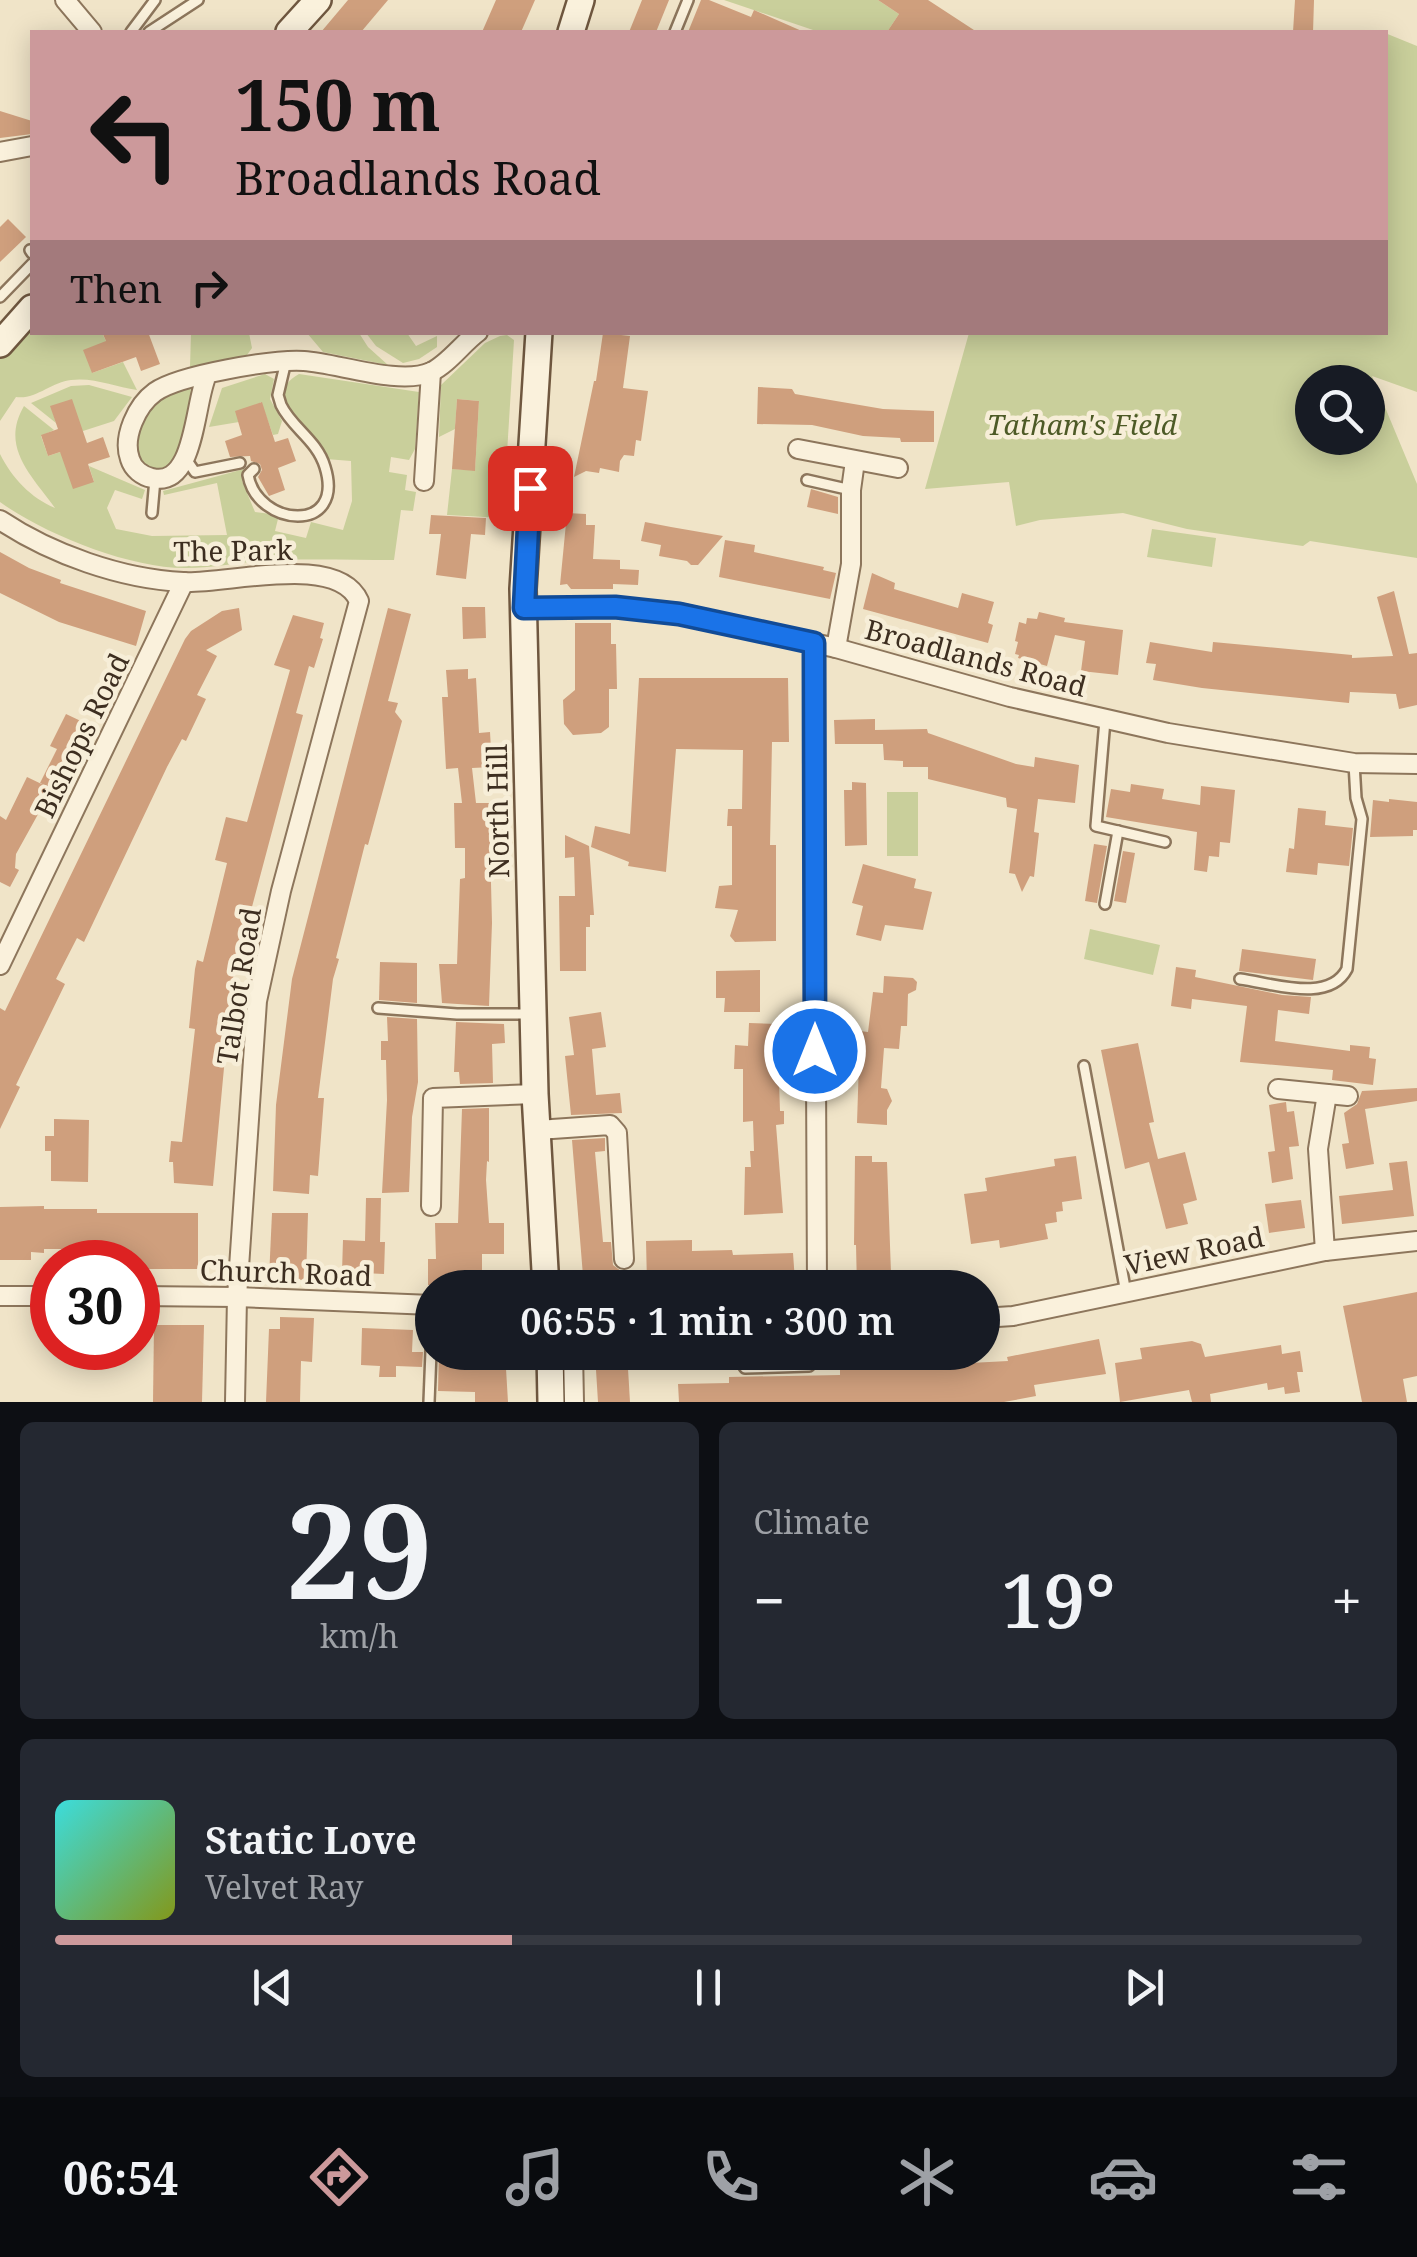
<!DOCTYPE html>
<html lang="en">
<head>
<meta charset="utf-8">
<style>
  :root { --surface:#171b24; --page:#242831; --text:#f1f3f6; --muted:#9ea1a6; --line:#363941; --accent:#cc999b }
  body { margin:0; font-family:"Noto Serif",serif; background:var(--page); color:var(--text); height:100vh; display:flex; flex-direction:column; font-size:38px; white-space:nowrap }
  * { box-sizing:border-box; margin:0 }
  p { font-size:32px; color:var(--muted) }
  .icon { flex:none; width:55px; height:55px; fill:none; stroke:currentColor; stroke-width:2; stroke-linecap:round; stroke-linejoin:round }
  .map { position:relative; height:1402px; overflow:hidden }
  .side { display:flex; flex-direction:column; gap:20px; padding:20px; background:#0d0f14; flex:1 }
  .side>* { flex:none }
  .top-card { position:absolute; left:30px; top:30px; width:1358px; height:305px; border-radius:0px; box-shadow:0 5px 25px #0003; background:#cc999b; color:#111; overflow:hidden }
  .controls { position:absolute; left:1295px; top:365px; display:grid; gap:20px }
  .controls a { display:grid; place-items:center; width:90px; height:90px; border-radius:50%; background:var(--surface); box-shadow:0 5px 25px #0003; font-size:50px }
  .speed { position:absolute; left:30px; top:1240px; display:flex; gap:20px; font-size:50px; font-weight:700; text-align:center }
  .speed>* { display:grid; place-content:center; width:130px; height:130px; border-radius:50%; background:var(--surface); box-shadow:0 5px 25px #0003; line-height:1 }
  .speed .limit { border:15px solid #d22; background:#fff; color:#111 }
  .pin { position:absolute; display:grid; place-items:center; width:85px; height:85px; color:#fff; margin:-42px; border-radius:20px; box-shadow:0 5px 15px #0006 }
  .me { position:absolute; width:110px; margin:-55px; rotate:0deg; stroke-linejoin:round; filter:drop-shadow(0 0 8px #0008) }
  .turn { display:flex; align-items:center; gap:35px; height:210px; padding:0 40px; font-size:45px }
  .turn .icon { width:130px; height:130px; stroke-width:2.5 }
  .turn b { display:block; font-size:70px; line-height:85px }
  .then { display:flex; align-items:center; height:95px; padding:0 40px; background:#0003; gap:20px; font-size:38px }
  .big { font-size:75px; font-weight:600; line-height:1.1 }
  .side .widget { flex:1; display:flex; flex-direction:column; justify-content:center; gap:15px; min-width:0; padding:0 35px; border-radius:15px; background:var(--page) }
  .side .dial { align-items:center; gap:0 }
  .dial b { font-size:130px; line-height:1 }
  .song { display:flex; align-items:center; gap:30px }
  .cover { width:120px; height:120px; border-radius:15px; background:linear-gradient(135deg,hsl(180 70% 55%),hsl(70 70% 35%)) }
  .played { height:10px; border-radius:5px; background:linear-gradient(90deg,var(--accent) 35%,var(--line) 35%) }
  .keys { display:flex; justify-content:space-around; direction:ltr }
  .heat { display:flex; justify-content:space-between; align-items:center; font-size:55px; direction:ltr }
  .side .tiles { flex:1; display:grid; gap:20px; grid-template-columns:1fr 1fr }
  .widget:last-child { grid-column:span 2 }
  .trip { position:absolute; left:415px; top:1270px; width:585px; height:100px; border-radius:50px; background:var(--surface); box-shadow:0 5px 25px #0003; font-weight:600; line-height:100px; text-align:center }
  .tabs { display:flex; height:160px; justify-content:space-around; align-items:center; background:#090b0e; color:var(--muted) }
  .tabs .icon { width:70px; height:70px }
  .tabs .on { color:var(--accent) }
  .tabs b { font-size:45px; color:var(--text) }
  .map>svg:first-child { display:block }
</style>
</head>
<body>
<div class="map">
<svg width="1417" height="1402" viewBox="0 0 1417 1402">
  <rect width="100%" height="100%" fill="#f0e4c8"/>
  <g fill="#c9cf9b" fill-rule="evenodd">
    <polygon points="724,0 878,0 899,14 887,32 819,32"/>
    <path d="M1385,33l32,13v346l-45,-16 45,108v74l-107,-17 -7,5 -116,-17 -64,-16 -83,7 -24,6 -7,-44 -84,7 44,-156 416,-1zM1312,382h56v56h-56z"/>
    <path d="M32,317v15l70,1 4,8 -14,32 31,-11 14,28c-22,-3 -43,-13 -66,-10 -19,2 -36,20 -55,17l-16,24v-67z"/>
    <polygon points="191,333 249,333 252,348 247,355 190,367"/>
    <polygon points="307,333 359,333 368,347 388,365 323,352"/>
    <polygon points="366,333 407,333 416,346 437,336 437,347 419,359 403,363 376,346"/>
    <polygon points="500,336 507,335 514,340 503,518 447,515 452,469 475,470 479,401 457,399 455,429 439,437 441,385 485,343"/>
    <polygon points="265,374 274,379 270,399 282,421 278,434 273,435 261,402 239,422 209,427 222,388"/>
    <path d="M299,374l120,18 -4,57 -6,11 -18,-3 -2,15 18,3 -2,15 11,2 -3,19 -12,-1 -7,50c-38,0 -77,-1 -115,0 -31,0 -62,8 -92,8 -56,1 -143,-34 -187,-66v-48c12,24 31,44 55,54 -24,-33 -55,-61 -31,-102l30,24 -13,6 7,20 12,-4 34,30 -5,-16 56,24 -3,9 -27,-9 -8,18 9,21 36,7 75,-1 -10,-52 -53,12 -1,-4 81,-22 8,-5 -9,10 -1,7 13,31 24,3 -4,16 31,7 5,-16 32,8 9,-29 -1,-40 -25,-2c-3,-6 -7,-15 -11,-21 -14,-17 -51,-45 -16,-64z"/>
    <polygon points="89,385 132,397 114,421 83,431 51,406 56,423 31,403 71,386"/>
    <path d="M190,385l2,15 -11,58c-17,12 -24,17 -43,3 -9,-42 14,-63 52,-76z"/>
    <polygon points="1152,529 1216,538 1212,567 1147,557"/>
    <rect x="887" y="792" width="31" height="64"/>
    <polygon points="1090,929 1160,945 1153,975 1084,959"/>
  </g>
  <g fill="#cf9f7d">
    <polygon points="348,0 388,0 361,32 321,32"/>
    <polygon points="496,0 535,0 521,32 482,32"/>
    <polygon points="642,0 669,0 656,32 629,32"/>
    <polygon points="701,0 709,0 751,17 754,10 804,32 688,32"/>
    <polygon points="878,0 928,0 977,32 887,32 899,14"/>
    <polygon points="1295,0 1314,0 1313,32 1293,32"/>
    <polygon points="0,111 32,121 32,134 0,138"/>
    <polygon points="8,219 26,237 0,262 0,227"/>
    <polygon points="102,332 148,332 160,364 141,371 136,357 92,373 83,350 106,341"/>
    <polygon points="603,333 630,336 623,388 648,391 641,441 636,440 634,456 624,455 620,461 619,472 600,468 599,473 586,471 574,477 594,381 596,381"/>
    <polygon points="758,387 792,389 795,394 883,409 934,411 934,442 901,442 900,438 863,436 812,425 757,424"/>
    <polygon points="72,399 87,443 103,437 110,457 88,464 94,482 73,489 60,452 48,456 41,435 58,429 50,406"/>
    <polygon points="457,399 479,401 475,471 452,469"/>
    <polygon points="262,402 275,442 288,438 296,461 278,468 285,490 269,496 258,477 262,470 260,464 251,461 250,456 230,457 225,441 242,435 235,411"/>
    <polygon points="811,489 838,497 838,514 807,507"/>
    <polygon points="567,513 586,514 586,525 595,525 593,559 620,560 620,569 639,570 638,585 613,584 613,589 571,589 567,584 560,585"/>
    <polygon points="431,515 486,518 485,535 471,534 466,579 436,575 441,534 429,534"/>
    <polygon points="645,522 671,527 723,536 698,565 691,565 687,561 659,556 661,545 641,541"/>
    <polygon points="725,540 755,545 754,552 824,567 823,570 836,573 830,599 719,577"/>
    <polygon points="0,552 29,568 61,580 60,583 146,611 136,646 59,622 0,593"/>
    <polygon points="872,573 895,583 894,589 958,608 962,593 994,602 988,623 993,625 988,643 863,609"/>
    <polygon points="1394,591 1409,654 1417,653 1417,705 1399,709 1396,694 1350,692 1349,703 1202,688 1153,680 1156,664 1146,663 1150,642 1212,652 1213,642 1352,655 1352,658 1393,656 1377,597"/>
    <polygon points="462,607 485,607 486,638 463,639"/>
    <polygon points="239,608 242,630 206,650 217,656 197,695 206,699 186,741 182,739 167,767 84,942 77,938 56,979 65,984 16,1085 20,1087 0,1129 0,1008 5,1011 185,639 191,631 222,611"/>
    <polygon points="388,608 411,614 388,701 398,703 395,712 402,721 368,845 365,844 336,958 339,959 333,979 318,1098 324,1098 318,1176 310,1175 309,1194 273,1191 276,1105 292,979"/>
    <polygon points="1039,612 1065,618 1064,622 1123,630 1118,675 1081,671 1085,641 1055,635 1047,666 1018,658 1019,655 1015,654 1018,642 1015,641 1019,622 1026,624 1027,618 1037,619"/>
    <polygon points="293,615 324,623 320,638 323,639 314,668 309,666 296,713 303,715 232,982 213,1186 174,1183 173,1162 169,1162 171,1141 182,1142 195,1029 189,1028 195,969 197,960 203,962 227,863 215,860 226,817 247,822 290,670 274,665"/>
    <polygon points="575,623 611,623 611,644 616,644 617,689 609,689 609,727 601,733 573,735 564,724 563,700 575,690"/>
    <polygon points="468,669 468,679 476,678 479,733 490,732 492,767 472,768 476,803 489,803 492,923 489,1006 442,1003 439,964 457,964 460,879 465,878 465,848 455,848 454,803 462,803 458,768 446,769 442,697 448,697 446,670"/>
    <polygon points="639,678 788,678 789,742 772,742 770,845 776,845 776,941 735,942 730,936 738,910 715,908 719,886 732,885 732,826 727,826 728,809 742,809 743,750 676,749 666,872 628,866 629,862 591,847 595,826 630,834"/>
    <polygon points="66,714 85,723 69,757 73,759 58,791 40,783 57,749 50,746"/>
    <polygon points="875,719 875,730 927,729 928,733 1016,764 1034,767 1035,757 1079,765 1075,803 1038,799 1034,832 1039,833 1034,877 1030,876 1022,892 1015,874 1009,873 1017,809 1007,807 1006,798 928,779 928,767 903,767 903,761 884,760 883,744 835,744 834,720"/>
    <polygon points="27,777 52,789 16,854 15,868 19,870 10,887 0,882 0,816 6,820"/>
    <polygon points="852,782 866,783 867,845 845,846 844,790 852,790"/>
    <polygon points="1131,784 1164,789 1162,799 1200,805 1201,786 1235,790 1230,843 1220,842 1219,857 1209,856 1207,872 1194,870 1197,832 1106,817 1111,789 1130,792"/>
    <polygon points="1389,799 1417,802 1417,830 1413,830 1413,836 1370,837 1373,800 1389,802"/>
    <polygon points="1298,808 1326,811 1325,825 1353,828 1349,866 1318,863 1317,875 1286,872 1289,848 1294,849"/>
    <polygon points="565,835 589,846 594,915 590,915 590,927 586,927 586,971 560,971 559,896 575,896 574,857 565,858"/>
    <polygon points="1094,844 1107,846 1097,903 1085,901"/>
    <polygon points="1123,851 1135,853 1126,903 1114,901"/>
    <polygon points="863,864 916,879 914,888 932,892 923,930 885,925 881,941 856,935 863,906 852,903"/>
    <polygon points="1242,949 1316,959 1313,980 1239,971"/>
    <polygon points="380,962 417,963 417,1003 379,1000"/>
    <polygon points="1176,967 1196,970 1195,977 1282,995 1311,997 1309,1014 1278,1010 1275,1041 1350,1051 1350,1045 1370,1047 1369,1058 1376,1059 1373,1085 1332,1080 1333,1070 1240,1062 1247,1006 1192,999 1191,1009 1171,1006"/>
    <polygon points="760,970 760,1012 724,1012 725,998 716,998 716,971"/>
    <polygon points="884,976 913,978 917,982 916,990 908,994 907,1026 901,1026 899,1049 884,1048 881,1088 887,1089 892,1101 887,1110 887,1125 857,1123 860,1031 868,1032 873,992 883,993"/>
    <polygon points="601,1012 606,1047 592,1049 596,1095 620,1093 622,1113 571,1115 565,1056 574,1055 569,1017"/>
    <polygon points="387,1017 417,1019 418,1082 412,1117 409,1192 382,1193 387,1100 386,1060 381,1060 381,1041 388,1041"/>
    <polygon points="456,1022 504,1024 505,1043 492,1044 493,1083 460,1084 459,1072 454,1072"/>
    <polygon points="749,1023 777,1024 780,1111 784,1111 784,1124 776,1125 783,1213 744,1215 745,1167 751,1167 750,1151 754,1151 753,1121 743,1122 743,1069 734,1069 735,1045 748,1046"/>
    <polygon points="1138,1043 1154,1122 1149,1123 1158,1159 1185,1152 1197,1200 1183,1204 1188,1224 1166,1229 1149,1162 1125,1169 1101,1050"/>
    <polygon points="1417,1088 1417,1101 1365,1109 1374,1164 1346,1169 1342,1144 1349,1143 1344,1113 1357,1104 1362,1091"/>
    <polygon points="1286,1102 1287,1112 1294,1111 1299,1146 1289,1147 1293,1179 1272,1183 1268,1152 1275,1151 1269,1105"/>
    <polygon points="489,1108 489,1162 487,1161 486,1180 489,1223 504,1223 504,1254 482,1254 482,1285 428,1285 428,1259 436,1259 435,1223 458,1223 462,1109"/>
    <polygon points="54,1119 89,1120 88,1182 51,1181 51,1151 45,1151 45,1136 54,1136"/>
    <polygon points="605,1138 605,1151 595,1152 603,1242 611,1242 613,1265 621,1271 620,1285 584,1288 572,1140"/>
    <polygon points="855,1156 872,1156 872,1162 887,1162 891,1273 898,1273 899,1288 857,1288 856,1245 854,1245"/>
    <polygon points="1076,1156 1082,1199 1062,1202 1063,1211 1056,1212 1057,1222 1045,1224 1048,1239 1000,1248 999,1240 971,1244 964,1194 987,1191 985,1178 1055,1166 1054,1159"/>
    <polygon points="1407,1161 1414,1216 1342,1224 1339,1196 1393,1190 1389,1163"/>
    <polygon points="366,1198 381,1198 380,1242 385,1242 384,1274 342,1272 343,1240 365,1241"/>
    <polygon points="1301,1200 1305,1228 1269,1233 1265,1204"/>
    <polygon points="44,1206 44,1209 97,1209 97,1213 198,1213 198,1269 138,1269 138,1262 129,1262 129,1254 112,1254 112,1249 44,1249 44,1253 31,1252 31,1260 0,1260 0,1207"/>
    <polygon points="272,1213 308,1213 306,1280 269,1278"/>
    <polygon points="692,1240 692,1251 732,1250 733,1255 793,1253 795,1281 647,1284 646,1241"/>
    <polygon points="1417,1292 1417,1376 1403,1379 1407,1402 1362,1402 1343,1306"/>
    <polygon points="280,1317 314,1318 312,1362 301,1361 300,1402 266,1402 269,1329 280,1329"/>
    <polygon points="154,1325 204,1325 202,1402 153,1402"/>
    <polygon points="362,1328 413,1330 412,1352 423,1352 422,1367 396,1366 396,1377 379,1377 380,1366 361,1365"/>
    <polygon points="1099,1339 1106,1374 1034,1385 1036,1396 1004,1402 679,1402 678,1384 729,1383 729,1377 840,1375 840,1366 864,1366 864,1358 903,1358 903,1368 951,1369 951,1364 1008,1361 1007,1357"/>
    <polygon points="1192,1341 1201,1344 1205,1357 1281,1345 1282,1354 1300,1351 1303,1372 1297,1372 1300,1392 1285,1394 1284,1387 1268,1390 1267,1383 1210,1394 1211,1402 1192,1402 1189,1390 1120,1402 1115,1363 1142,1359 1140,1348"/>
    <polygon points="439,1352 505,1352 508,1402 475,1402 475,1392 438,1391"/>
    <polygon points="627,1352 630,1402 598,1402 595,1354"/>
  </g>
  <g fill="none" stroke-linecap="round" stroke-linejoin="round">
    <defs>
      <g id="lane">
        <polyline points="131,32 155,0"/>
        <polyline points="149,32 198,0"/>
        <polyline points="675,32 688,0"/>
        <polyline points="30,250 32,253"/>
        <polyline points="0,297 32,264"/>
        <polyline points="186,459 195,472 240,463"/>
        <path d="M254,469l-6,6c9,52 98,60 77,-8 -8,-27 -33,-39 -44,-62l-3,-10 8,-34"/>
        <polyline points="807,480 851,490"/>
        <polyline points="152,513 155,479"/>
        <polyline points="1105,720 1096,826 1165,842"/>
        <polyline points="1105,904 1118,831"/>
        <path d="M1240,979c32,4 89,25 107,-10l15,-150 -6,-21 -2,-35"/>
        <polyline points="378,1008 457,1014 530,1014"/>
        <polyline points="1084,1066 1126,1293"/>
        <polyline points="734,1352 745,1368 809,1366 823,1352"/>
        <polyline points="429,1402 432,1326"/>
      </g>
      <g id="street">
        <polyline points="65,0 92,32"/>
        <polyline points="0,152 32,146"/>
        <path d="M207,375c-13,27 -11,113 -55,103 -10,-2 -19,-9 -22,-19 -8,-22 7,-54 25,-67 24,-17 119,-33 149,-31 33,2 96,25 127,11 17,-8 32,-29 47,-40"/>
        <polyline points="798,449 898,468"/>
        <polyline points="424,481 431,372"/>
        <path d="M0,520c51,34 121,59 183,62 42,3 154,-30 176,19l-78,290 -24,110 -20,296 -2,105"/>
        <polyline points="524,608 615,607 679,613 836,648 1010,697 1168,733 1354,763 1417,764"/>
        <polyline points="814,643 817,1288"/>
        <polyline points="836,648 851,564 851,490 855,461"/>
        <polyline points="0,965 184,582"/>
        <polyline points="1278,1089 1348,1096"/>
        <polyline points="538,1130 610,1125 617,1133 624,1259"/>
        <polyline points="431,1206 433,1098 535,1094"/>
        <polyline points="1325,1251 1318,1149 1327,1094"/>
        <polyline points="0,1296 52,1296"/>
        <polyline points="138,1296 237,1297 432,1305"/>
        <polyline points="982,1318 1013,1316 1325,1251 1417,1241"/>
        <polyline points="573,1352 574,1402"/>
      </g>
      <g id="secondary">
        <polyline points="289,32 318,0"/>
        <polyline points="571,32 581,0"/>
        <polyline points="539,332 523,589 535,1094 546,1288"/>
        <polyline points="0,344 32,308"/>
        <polyline points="550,1352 551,1402"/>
      </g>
    </defs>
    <use href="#lane" stroke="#8d765c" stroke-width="14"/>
    <use href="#street" stroke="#8d765c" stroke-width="22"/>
    <use href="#secondary" stroke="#6f573f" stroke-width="30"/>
    <use href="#lane" stroke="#faf1dc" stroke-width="9"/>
    <use href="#street" stroke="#faf1dc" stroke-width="18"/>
    <use href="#secondary" stroke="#faf1dc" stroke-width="25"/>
  </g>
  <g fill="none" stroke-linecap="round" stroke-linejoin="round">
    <defs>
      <polyline id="route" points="530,488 524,608 615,607 679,614 814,643 815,1051"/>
    </defs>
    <use href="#route" stroke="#114b97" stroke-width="25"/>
    <use href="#route" stroke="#1a73e8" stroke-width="18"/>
  </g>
  <g text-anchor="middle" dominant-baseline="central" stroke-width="9" stroke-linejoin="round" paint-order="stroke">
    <g font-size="28" font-style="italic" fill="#4d5a26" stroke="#f7eed8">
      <text x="1082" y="424">Tatham's Field</text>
    </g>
    <g font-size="28" fill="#3d2e20" stroke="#f7eed8">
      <text transform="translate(233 550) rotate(-1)">The Park</text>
      <text transform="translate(976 657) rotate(15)">Broadlands Road</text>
      <text transform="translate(81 735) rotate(-64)">Bishops Road</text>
      <text transform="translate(497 811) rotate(-91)">North Hill</text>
      <text transform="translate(238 986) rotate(-81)">Talbot Road</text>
      <text transform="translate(1194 1250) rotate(-12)">View Road</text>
      <text transform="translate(286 1272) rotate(2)">Church Road</text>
    </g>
  </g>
</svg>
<div class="controls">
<a><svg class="icon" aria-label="search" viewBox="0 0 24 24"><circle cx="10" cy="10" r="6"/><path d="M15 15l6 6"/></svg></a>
</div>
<div class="speed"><div class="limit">30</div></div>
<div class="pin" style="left:530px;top:488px;background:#d93025"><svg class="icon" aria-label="arrive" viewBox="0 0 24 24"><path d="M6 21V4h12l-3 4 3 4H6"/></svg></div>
<svg class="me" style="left:815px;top:1051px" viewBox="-20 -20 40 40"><circle r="17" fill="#1a73e8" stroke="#fff" stroke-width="3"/><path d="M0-11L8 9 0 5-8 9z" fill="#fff"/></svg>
<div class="trip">06:55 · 1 min · 300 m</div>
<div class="top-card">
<div class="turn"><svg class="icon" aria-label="left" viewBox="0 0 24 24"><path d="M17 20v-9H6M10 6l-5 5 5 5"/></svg><div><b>150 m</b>Broadlands Road</div></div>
<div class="then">Then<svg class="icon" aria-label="right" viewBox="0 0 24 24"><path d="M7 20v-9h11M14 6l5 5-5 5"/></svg></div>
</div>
</div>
<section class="side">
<div class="tiles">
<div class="widget dial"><b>29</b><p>km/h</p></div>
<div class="widget"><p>Climate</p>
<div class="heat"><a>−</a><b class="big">19°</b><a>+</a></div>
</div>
<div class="widget">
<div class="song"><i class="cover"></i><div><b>Static Love</b><p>Velvet Ray</p></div></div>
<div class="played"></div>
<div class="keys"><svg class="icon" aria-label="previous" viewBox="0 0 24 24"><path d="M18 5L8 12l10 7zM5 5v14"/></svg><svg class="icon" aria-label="pause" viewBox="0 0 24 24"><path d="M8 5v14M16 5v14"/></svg><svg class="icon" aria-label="next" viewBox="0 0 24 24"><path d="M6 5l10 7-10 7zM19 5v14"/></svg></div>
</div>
</div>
</section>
<nav class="tabs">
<b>06:54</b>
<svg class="icon on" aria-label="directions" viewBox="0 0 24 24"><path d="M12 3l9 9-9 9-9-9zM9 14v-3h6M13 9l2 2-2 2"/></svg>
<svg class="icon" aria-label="music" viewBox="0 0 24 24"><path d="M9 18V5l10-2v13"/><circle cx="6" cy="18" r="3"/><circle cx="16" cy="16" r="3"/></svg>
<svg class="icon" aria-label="phone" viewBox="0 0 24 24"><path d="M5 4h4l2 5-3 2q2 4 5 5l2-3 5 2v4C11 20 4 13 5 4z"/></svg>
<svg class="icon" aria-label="climate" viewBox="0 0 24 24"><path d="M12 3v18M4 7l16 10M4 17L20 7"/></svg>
<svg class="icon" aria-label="car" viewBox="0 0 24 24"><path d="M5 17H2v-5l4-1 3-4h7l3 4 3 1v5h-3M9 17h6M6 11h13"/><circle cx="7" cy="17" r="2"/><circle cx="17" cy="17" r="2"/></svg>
<svg class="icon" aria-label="filters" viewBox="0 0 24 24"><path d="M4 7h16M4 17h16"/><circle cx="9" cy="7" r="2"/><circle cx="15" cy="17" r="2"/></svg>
</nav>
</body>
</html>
